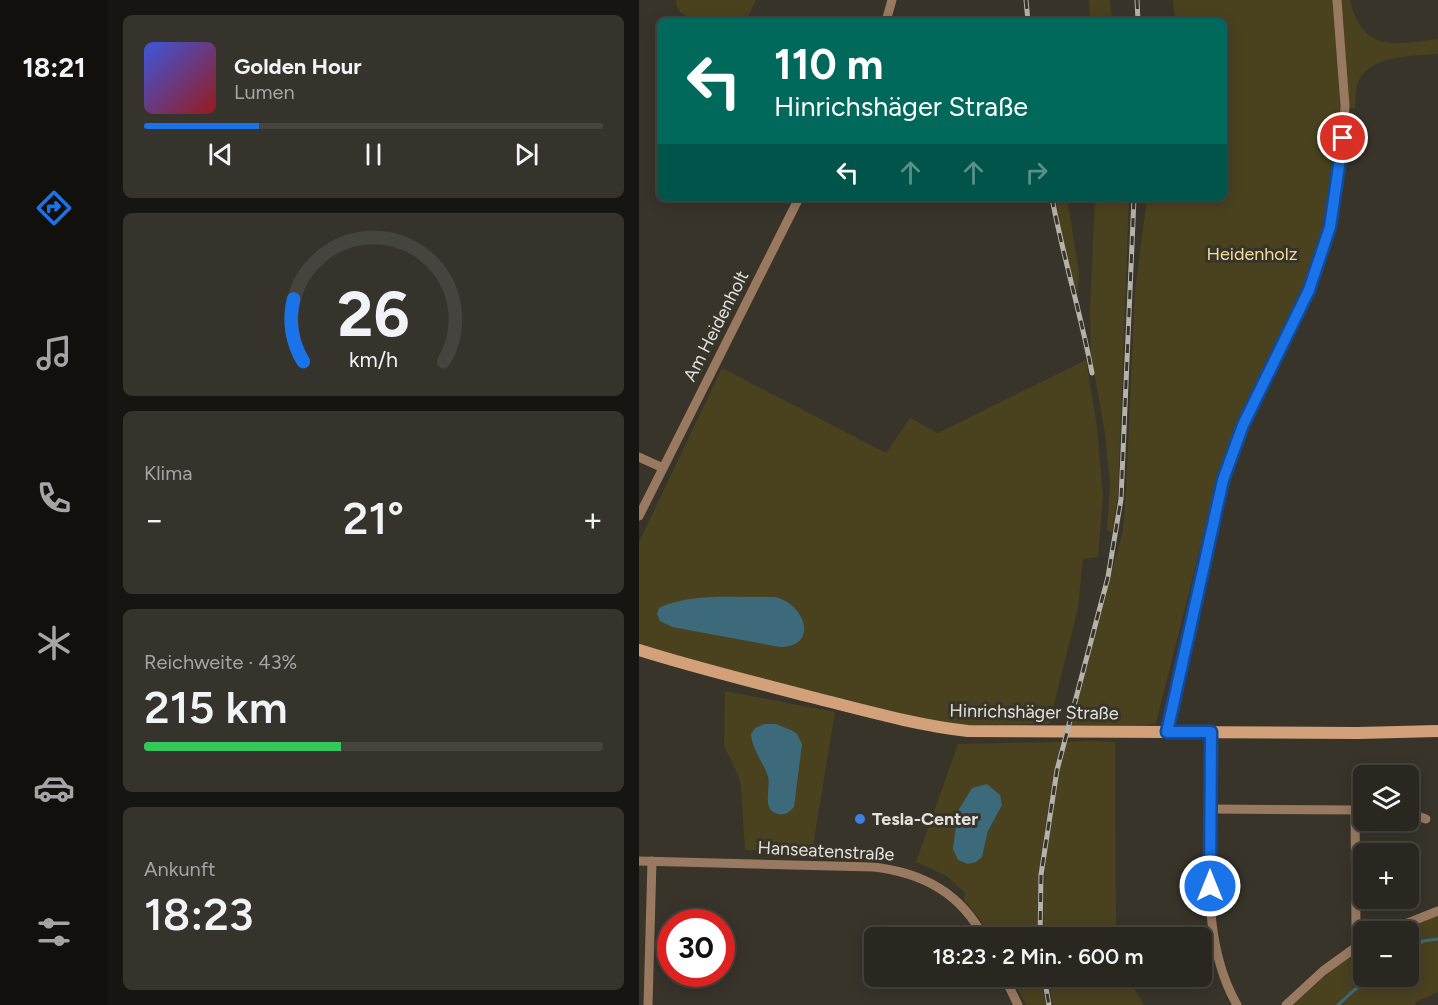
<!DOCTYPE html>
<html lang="de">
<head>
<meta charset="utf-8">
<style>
  :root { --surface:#2a2720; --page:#36332d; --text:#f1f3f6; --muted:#a5a5a5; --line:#46443e; --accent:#1a73e8 }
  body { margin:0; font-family:Figtree,sans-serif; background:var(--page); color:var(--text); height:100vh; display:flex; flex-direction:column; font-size:22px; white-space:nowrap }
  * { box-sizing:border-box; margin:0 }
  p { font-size:20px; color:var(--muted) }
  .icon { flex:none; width:33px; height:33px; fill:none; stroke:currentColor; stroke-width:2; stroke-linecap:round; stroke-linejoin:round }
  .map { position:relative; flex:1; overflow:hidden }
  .side { display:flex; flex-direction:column; gap:15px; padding:15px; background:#171512; width:531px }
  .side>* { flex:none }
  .banner { position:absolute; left:18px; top:18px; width:570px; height:183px; border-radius:9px; box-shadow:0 3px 15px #0003,0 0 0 2px var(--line); background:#00695c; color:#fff; overflow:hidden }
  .tools { position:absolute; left:714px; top:765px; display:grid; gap:12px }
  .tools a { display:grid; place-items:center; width:66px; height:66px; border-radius:9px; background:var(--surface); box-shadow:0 3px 15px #0003,0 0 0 2px var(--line); font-size:30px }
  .speed { position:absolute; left:18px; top:909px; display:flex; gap:12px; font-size:30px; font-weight:700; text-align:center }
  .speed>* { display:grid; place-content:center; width:78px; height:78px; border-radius:50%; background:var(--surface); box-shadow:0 3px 15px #0003,0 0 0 2px var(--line); line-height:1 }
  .speed .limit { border:9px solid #d22; background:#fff; color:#111 }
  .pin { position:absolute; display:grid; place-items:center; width:51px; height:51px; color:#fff; margin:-26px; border:3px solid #fff; border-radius:50%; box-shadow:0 2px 6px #0007 }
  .me { position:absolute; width:66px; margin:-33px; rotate:0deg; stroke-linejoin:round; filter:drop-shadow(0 0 4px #0008) }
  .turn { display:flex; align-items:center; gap:21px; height:126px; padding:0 18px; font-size:27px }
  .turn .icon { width:78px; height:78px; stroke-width:2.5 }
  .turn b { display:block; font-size:42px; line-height:51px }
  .lanes { display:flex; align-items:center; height:57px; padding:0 18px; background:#0003; justify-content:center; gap:30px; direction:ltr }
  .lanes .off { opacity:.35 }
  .big { font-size:45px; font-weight:600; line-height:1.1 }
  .side .card { flex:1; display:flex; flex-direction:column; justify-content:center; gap:9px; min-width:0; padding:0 21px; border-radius:9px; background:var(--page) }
  .side .dial { align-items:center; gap:0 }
  .dial svg { height:156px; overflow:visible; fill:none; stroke:var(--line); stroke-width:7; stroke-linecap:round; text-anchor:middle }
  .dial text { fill:var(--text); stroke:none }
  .song { display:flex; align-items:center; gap:18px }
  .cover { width:72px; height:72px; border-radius:9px; background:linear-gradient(135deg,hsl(230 70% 55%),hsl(0 70% 35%)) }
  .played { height:6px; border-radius:3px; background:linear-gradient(90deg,var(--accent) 25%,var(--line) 25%) }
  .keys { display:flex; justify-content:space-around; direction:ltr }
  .heat { display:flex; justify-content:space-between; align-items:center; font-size:33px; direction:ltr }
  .charge { height:9px; border-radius:4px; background:linear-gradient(90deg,#34c759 43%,var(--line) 0) }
  .trip { position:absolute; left:225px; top:927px; width:348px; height:60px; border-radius:9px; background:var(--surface); box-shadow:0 3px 15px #0003,0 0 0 2px var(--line); font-weight:600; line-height:60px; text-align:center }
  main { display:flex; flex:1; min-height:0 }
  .menu { display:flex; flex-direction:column; width:108px; justify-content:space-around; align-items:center; background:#11100d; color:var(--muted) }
  .menu .icon { width:42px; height:42px }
  .menu .on { color:var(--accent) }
  .menu b { font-size:27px; color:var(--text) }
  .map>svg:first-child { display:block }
</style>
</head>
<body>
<main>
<nav class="menu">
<b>18:21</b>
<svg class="icon on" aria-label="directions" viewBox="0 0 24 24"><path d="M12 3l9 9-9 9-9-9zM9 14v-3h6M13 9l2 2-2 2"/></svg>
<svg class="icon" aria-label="music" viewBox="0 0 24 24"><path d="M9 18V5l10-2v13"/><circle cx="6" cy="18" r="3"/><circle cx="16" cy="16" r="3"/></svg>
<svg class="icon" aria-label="phone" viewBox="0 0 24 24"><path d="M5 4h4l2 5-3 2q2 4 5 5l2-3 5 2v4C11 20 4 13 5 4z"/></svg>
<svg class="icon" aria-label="climate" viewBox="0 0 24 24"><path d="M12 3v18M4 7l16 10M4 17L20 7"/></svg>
<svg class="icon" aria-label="car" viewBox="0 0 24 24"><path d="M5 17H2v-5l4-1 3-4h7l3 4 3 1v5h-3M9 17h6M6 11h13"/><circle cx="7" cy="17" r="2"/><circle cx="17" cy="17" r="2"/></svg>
<svg class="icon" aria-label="filters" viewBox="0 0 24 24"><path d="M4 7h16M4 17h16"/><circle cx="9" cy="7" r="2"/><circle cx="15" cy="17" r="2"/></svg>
</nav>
<section class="side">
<div class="card">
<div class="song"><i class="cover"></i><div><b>Golden Hour</b><p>Lumen</p></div></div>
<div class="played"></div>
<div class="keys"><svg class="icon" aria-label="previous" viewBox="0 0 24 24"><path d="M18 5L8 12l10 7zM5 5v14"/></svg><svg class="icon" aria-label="pause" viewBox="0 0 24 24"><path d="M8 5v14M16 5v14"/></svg><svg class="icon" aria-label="next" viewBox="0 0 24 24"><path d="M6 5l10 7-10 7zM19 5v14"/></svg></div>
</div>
<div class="card dial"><svg viewBox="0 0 100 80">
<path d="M14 69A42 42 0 1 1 86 69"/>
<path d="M14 69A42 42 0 0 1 9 37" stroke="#1a73e8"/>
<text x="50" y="56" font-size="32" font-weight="700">26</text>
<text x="50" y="72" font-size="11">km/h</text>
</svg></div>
<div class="card"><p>Klima</p>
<div class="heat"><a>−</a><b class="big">21°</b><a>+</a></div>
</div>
<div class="card"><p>Reichweite · 43%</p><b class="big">215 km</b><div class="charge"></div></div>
<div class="card"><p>Ankunft</p><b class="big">18:23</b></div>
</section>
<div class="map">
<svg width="799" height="1005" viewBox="0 0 799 1005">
  <rect width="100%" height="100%" fill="#38342a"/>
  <g fill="#4a411f" fill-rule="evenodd">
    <path d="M37,0h80l-10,21c-19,0 -70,7 -70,-21z"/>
    <polygon points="450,0 471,0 473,21 451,21"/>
    <polygon points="534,0 694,0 701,105 698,153 687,226 667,287 600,421 579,477 517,723 507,725 432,725 484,530 487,493 496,291 508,198 585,198 585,21 536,21"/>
    <path d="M702,0h9c14,54 43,44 88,39v15c-25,2 -72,1 -81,31 -2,7 -1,16 -2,24l-7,-2z"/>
    <polygon points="417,198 428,198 440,272 439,295 424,248"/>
    <polygon points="456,198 490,198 479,495 473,533 468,530 471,484 466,433 452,355 451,311"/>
    <polygon points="447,360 458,427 464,498 459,557 444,559 439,608 410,724 330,725 293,722 201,700 0,646 0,542 83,368 247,453 271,418 299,433"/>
    <path d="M86,691l110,21 -23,140 -67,-2 -4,-64 -3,-11 -14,-29zM125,724h12l21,10 -30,64 3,-11 -15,-59z"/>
    <path d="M451,741l25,1 1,195h-72c-3,-60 6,-122 18,-181l3,-14z"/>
    <path d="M422,742c-14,65 -25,129 -24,195h-45l-16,-23 -13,-15 3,-5 -19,-18 -31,-14 42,-118zM348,784l15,21 -14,26 -6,26z"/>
    <polygon points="799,914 799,992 777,1002 776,1005 654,1005 696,967 724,948 724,976 770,976 770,932 754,931"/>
    <polygon points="373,977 401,977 407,1005 387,1005"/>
    <polygon points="409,977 488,977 505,1005 414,1005"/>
  </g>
  <g fill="#3c6a7a">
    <path d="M136,597c31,7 44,50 5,50l-108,-20 -12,-6 -3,-7 2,-6c32,-16 80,-10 116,-11z"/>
    <path d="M125,724h12l17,7 4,3 5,10 -8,63c-5,5 -9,9 -16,7 -17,-4 -7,-25 -10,-37 -5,-16 -16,-27 -17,-43l4,-6z"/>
    <polygon points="348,784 361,795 363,805 349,831 343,857 337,862 329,864 319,860 314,849 319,811 333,788"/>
  </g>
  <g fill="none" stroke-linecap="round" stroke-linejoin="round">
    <g stroke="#3c6a7a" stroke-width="3">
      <polyline points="770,952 784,941 799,939"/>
      <polyline points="699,1005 713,992 734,976"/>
    </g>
    <g stroke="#997a61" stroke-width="9">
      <polyline points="247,21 253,0"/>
      <polyline points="0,457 24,468"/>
      <polyline points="0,516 160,198"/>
      <polyline points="528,732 584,480 604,425 670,290 691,227 703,154 706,106 698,0"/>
      <path d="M572,732c0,29 0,59 -1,88 -1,62 -5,129 27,185"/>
      <polyline points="572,809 724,810"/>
      <polyline points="716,810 717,929 722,943"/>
      <polyline points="770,813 787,819"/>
      <path d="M0,861l235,6c49,6 87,26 110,71"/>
      <polyline points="746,932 799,911"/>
      <polyline points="365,976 379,1005"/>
      <polyline points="9,1005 13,861"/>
      <polyline points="647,1005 684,971 724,942"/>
    </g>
    <path stroke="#d2a079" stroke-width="12" d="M0,650c57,18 115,32 172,47 52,13 104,28 157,34l390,2 80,-2"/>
    <defs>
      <g id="rail">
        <polyline points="387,0 389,21"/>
        <polyline points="498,0 499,21"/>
        <path d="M413,198c11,59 29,116 40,175"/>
        <polyline points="401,938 402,875 418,770 469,577 482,499 495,198"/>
        <polyline points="405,976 410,1005"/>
      </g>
    </defs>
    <use href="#rail" stroke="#b5b2ab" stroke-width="5"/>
    <use href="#rail" stroke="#38342a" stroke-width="3" stroke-dasharray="9" stroke-linecap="butt"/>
  </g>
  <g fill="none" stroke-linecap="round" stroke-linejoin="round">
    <defs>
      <polyline id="route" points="571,886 572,732 528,732 584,480 604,425 670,290 691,227 704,138"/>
    </defs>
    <use href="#route" stroke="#114b97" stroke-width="15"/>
    <use href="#route" stroke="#1a73e8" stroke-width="10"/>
  </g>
  <circle fill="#3f7fe0" stroke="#38342a" stroke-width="2" cx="221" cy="819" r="6"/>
  <g text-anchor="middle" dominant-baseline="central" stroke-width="6" stroke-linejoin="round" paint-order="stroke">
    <g font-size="18" fill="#f2de9c" stroke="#38342a">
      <text x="613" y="254">Heidenholz</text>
    </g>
    <g font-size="18" fill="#e3e1db" stroke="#38342a">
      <text transform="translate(77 326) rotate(-63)">Am Heidenholt</text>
      <text transform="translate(395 712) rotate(1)">Hinrichshäger Straße</text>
      <text transform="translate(187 851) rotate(3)">Hanseatenstraße</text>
    </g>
    <g font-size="18" font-weight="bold" fill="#e3e1db" stroke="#38342a" text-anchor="start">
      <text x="233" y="819">Tesla-Center</text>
    </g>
  </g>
</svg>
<div class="tools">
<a><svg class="icon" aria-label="layers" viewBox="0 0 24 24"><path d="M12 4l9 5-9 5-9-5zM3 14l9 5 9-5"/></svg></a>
<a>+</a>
<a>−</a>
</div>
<div class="speed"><div class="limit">30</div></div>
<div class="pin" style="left:704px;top:138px;background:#d93025"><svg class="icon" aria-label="arrive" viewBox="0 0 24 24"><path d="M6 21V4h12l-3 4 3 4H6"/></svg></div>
<svg class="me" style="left:571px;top:886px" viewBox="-20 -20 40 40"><circle r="17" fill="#1a73e8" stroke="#fff" stroke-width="3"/><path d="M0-11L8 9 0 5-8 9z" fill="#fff"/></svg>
<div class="trip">18:23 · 2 Min. · 600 m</div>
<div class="banner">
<div class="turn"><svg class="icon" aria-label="left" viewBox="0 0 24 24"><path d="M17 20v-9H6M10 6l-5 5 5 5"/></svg><div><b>110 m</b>Hinrichshäger Straße</div></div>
<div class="lanes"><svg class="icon" aria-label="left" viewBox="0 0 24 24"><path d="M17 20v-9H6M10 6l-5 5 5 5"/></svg><svg class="icon off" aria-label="ahead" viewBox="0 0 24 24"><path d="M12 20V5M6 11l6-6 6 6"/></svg><svg class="icon off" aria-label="ahead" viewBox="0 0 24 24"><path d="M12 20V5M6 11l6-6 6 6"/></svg><svg class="icon off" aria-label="right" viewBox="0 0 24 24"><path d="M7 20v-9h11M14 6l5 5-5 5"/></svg></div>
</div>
</div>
</main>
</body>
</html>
